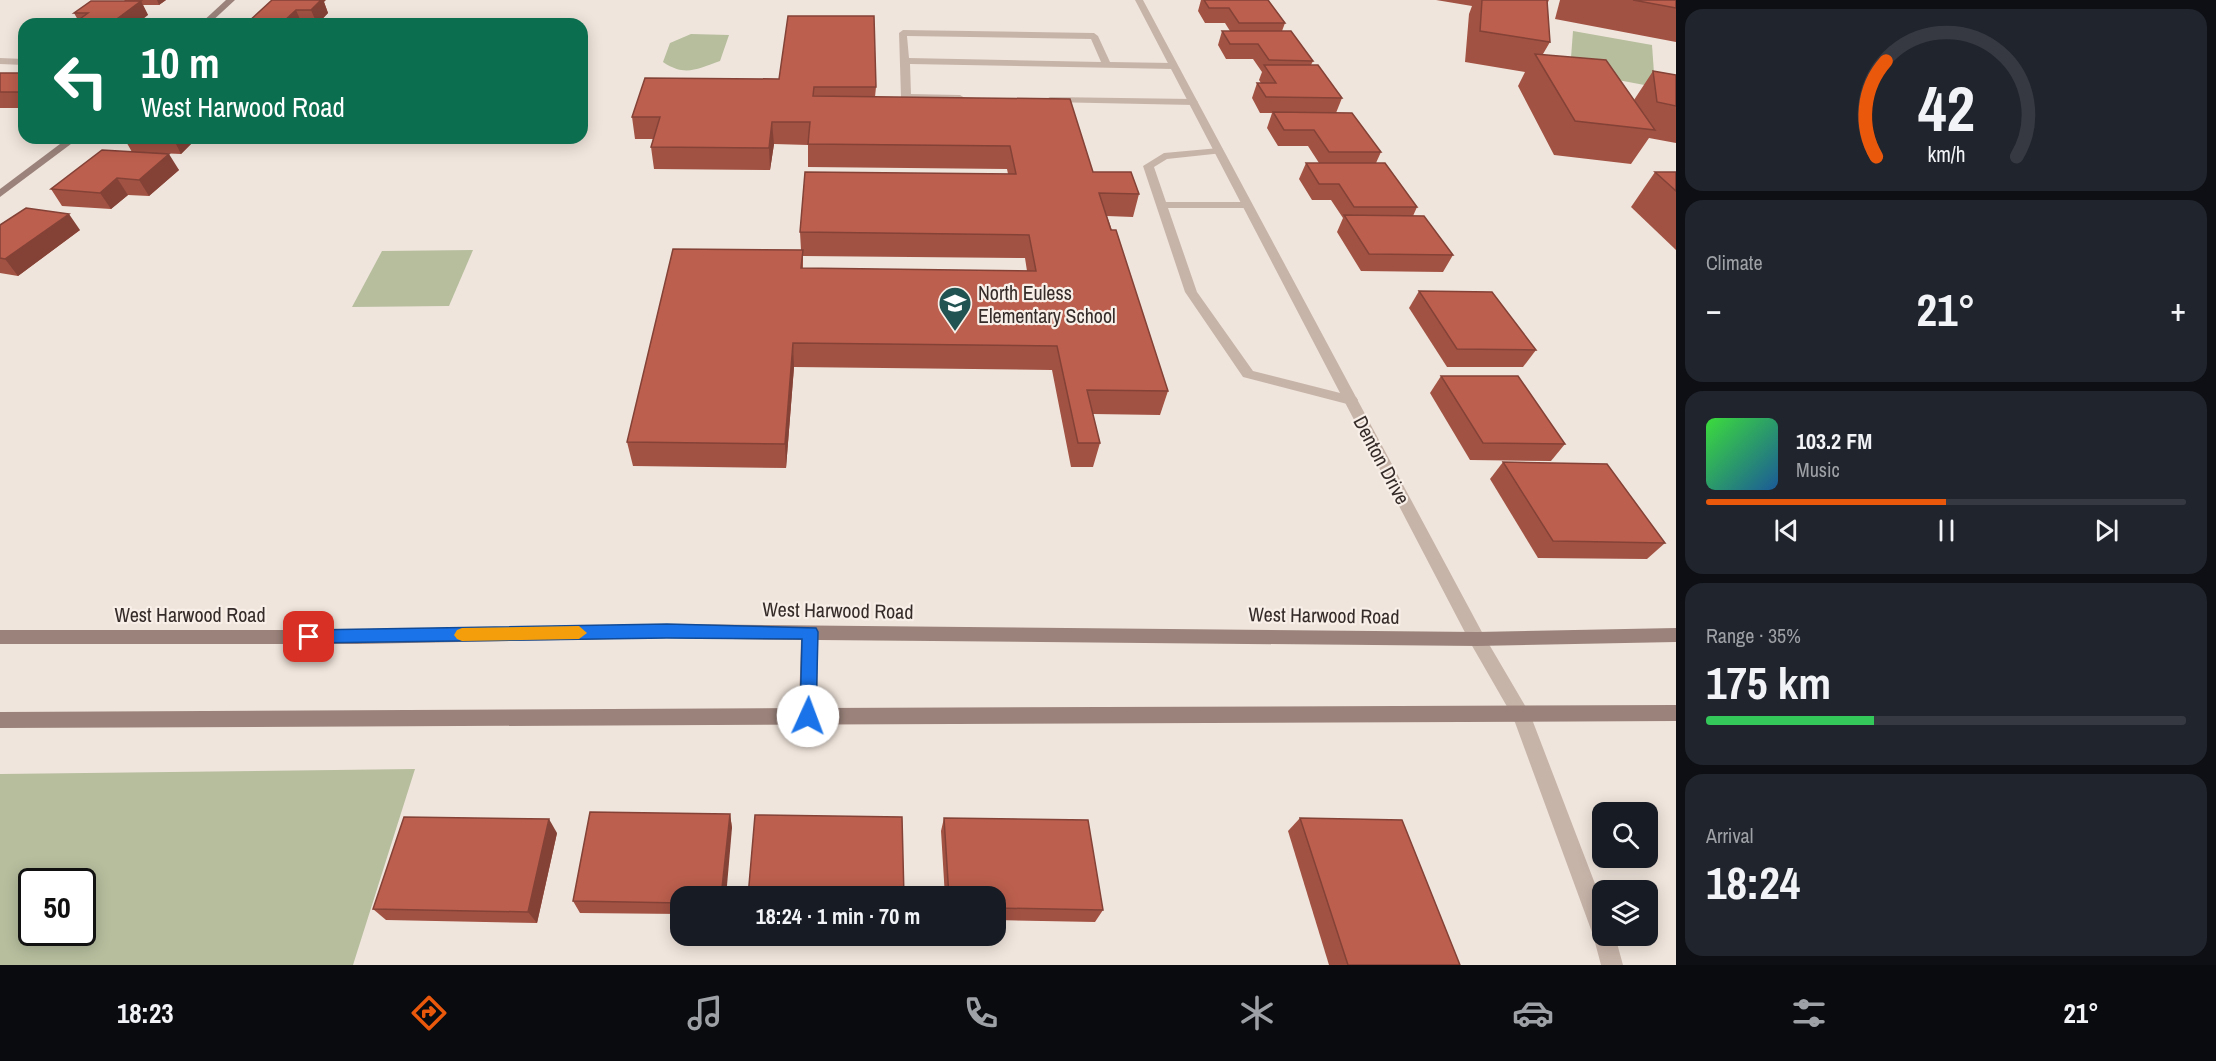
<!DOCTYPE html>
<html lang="en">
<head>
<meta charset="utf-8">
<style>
  :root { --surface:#171b24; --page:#20242c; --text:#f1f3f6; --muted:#9ea1a6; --line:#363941; --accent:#ea580c }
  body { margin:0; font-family:"Archivo Narrow",sans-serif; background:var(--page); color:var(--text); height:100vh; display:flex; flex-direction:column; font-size:22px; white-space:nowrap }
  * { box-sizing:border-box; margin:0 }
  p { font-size:20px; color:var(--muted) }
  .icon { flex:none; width:33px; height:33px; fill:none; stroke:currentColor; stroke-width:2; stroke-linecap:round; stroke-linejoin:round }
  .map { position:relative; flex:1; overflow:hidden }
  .side { display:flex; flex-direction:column; gap:9px; padding:9px; background:#0d0f14; width:540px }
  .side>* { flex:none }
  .top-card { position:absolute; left:18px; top:18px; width:570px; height:126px; border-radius:18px; box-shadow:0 3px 15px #0003; background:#0b6e4f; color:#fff; overflow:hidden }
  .fabs { position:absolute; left:1592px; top:802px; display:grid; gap:12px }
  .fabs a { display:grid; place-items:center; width:66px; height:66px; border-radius:12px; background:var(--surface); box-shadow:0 3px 15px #0003; font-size:30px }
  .speed { position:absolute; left:18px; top:868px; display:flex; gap:12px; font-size:30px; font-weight:700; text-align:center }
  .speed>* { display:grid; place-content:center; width:78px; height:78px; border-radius:50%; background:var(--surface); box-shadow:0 3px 15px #0003; line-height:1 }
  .speed .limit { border:3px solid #111; border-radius:9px; background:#fff; color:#111 }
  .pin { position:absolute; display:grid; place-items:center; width:51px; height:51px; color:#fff; margin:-26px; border-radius:12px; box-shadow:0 3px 9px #0006 }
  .me { position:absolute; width:66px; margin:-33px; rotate:2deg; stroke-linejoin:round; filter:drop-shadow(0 0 4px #0008) }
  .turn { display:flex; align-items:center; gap:21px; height:126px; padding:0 24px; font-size:27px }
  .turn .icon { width:78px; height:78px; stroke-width:2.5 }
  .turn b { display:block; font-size:42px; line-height:51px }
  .big { font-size:45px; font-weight:800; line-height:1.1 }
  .side .card { flex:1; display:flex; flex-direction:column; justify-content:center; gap:9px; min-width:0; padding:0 21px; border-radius:18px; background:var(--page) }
  .side .dial { align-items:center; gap:0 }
  .dial svg { height:156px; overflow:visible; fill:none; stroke:var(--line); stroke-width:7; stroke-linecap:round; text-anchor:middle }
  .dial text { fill:var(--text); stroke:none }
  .song { display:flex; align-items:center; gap:18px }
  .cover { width:72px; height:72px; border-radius:9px; background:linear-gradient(135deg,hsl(120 70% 55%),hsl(210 70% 35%)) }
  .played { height:6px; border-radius:3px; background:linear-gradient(90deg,var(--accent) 50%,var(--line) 50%) }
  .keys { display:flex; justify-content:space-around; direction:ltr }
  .heat { display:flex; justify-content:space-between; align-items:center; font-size:33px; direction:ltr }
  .charge { height:9px; border-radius:4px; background:linear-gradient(90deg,#34c759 35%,var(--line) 0) }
  .trip { position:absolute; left:670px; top:886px; width:336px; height:60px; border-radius:18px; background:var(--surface); box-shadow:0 3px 15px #0003; font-weight:800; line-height:60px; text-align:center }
  .menu { display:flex; height:96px; justify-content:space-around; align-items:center; background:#090b0e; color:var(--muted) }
  .menu .icon { width:42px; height:42px }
  .menu .on { color:var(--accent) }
  .menu b { font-size:27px; color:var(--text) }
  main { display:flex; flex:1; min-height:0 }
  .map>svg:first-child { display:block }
</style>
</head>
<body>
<main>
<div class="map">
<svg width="1676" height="965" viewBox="0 0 1676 965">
  <rect width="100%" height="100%" fill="#f0e5dc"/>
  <g fill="#b6be9e" fill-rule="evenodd">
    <polygon points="1573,31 1652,45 1655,87 1570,71"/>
    <path d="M691,34l38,1 -9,26c-23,8 -35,16 -57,1l7,-19z"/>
    <polygon points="473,250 449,306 352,307 382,251"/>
    <path d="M415,769l-62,196h-353v-191zM32,882h50v51h-50z"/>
  </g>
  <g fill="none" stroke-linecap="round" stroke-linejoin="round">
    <g fill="#c7b4a9" fill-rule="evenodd">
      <path d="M903,30l191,3 4,3 12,26 63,1 4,3 -4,3 -263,-5 1,30 49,1 5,3 -5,3 -54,-1 -5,-3 -2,-64zM907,36l184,3 10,23 -192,-4z"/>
      <polygon points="1050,97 1193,99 1198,102 1193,105 1047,102 1045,100"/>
      <polygon points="1219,148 1223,149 1223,153 1167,159 1154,167 1166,202 1247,202 1252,205 1247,208 1168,208 1197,292 1253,371 1356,397 1358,400 1356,403 1351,405 1243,377 1185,292 1143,166 1164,153"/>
    </g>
    <g fill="#c7b4a9" fill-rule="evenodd">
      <polygon points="1135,0 1143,0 1483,634 1530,714 1602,902 1602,936 1615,936 1623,965 1601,965 1593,935 1513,717 1471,644"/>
      <polygon points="0,58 24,59 24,65 0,64"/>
    </g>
    <g fill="#9b837b" fill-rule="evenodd">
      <polygon points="226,0 235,0 209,24 200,24"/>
      <polygon points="68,138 79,138 0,197 0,189"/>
      <polygon points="667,624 1477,632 1676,628 1676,642 1477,646 818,640 817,708 1676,705 1676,721 0,728 0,712 799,708 801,640 667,638 357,644 0,644 0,630 357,630"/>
    </g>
  </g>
  <g fill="#a25243" fill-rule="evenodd">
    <polygon points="124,0 166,0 159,5 143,5 148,15 78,20 74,13 125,1"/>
    <polygon points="1201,0 1268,0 1285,23 1282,31 1313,61 1311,65 1342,98 1336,113 1381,152 1376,163 1417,207 1413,216 1453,255 1443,272 1361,271 1337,232 1343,218 1331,200 1312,200 1299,179 1306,163 1319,163 1308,146 1278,146 1267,128 1272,113 1260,113 1252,98 1257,83 1261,83 1259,80 1262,72 1253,59 1226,59 1218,45 1222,31 1230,31 1225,23 1205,23 1198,11"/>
    <polygon points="1436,0 1549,0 1547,4 1550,42 1543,54 1634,100 1653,71 1676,75 1676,143 1649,138 1631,164 1554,155 1518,86 1525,72 1465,62 1469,14 1472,6"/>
    <polygon points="1560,0 1676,0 1676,42 1555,19"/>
    <polygon points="324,2 328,13 318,24 249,24 248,22"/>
    <rect x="0" y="73" width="24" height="35"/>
    <path d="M779,79l97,8 -1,10 218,75 46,22 -6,23 -26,-1 61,175 -8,24 -67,-1 7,29 -7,24h-22l-19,-97 -258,-3 -8,101 -153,-2 -6,-24 174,-192 -1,-18 208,-58 -1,-5 -199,-2v-22l-34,-1 -4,26 -116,-1 -3,-22 2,-8h-18l-3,-22zM803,256l222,2 2,13 -224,-3z"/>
    <polygon points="124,138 197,138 181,154 158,153 179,170 149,196 128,195 111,209 62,206 51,189 132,152"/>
    <polygon points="1655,172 1676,172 1676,250 1631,207"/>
    <polygon points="0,225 80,230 18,276 0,273"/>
    <polygon points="1419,291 1536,350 1523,367 1447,367 1409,308"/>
    <polygon points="1441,376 1565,444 1551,461 1470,460 1430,393"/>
    <polygon points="1503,462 1665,543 1647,559 1538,558 1490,479"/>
    <polygon points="730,814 732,828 681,897 681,914 580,913 573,901"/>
    <polygon points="944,818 1103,910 1095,922 996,920 996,897 945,897 941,831"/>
    <polygon points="1300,818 1460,965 1329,965 1288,831"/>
    <polygon points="557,833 537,923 386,920 373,909"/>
  </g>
  <g fill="#844237">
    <polygon points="157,0 166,0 159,5"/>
    <polygon points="318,0 326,0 324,2 328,13 317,24 311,10"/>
    <polygon points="141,1 148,15 137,24 110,24"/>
    <polygon points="296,10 302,24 284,24 283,22"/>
    <polygon points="772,122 774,144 770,170 769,148"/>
    <polygon points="173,138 197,138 181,154"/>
    <polygon points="169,154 179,170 149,196 139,180"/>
    <polygon points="117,178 128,195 111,209 100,193"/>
    <polygon points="69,214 80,230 18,276 5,259"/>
    <polygon points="793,343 794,367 786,468 785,444"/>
    <polygon points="730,814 732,828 726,897 721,897"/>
    <polygon points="549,819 557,833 537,923 528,912"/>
  </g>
  <g fill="#bc5f4e" stroke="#844237" stroke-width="1.5">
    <polygon points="272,0 321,0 311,10 296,10 283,22 248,22"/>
    <polygon points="1204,0 1268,0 1285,23 1239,23 1229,8 1209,8"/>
    <polygon points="1482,0 1547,0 1550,42 1480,31"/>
    <polygon points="1633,0 1676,0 1676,8"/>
    <polygon points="91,1 141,1 110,24 73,24 88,13 74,13"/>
    <polygon points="788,16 874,16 876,87 814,87 813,96 1070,99 1093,172 1131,172 1139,194 1099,193 1111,230 1116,230 1168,391 1087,390 1100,443 1078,443 1057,346 793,343 785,444 627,442 673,249 803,250 801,268 1036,271 1029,235 800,232 805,172 1016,174 1010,146 808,144 810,122 772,122 769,148 651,147 660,117 632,117 645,78 779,79"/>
    <polygon points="1222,31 1291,31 1313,61 1269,60 1258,44 1230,44"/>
    <polygon points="1535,54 1606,60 1655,130 1575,121"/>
    <polygon points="1264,65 1318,65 1342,98 1266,97 1257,83 1276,83"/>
    <polygon points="1653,71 1676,75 1676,106 1657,102"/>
    <rect x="0" y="73" width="24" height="19"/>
    <polygon points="1273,112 1352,113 1381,152 1329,152 1314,130 1284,130"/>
    <polygon points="102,150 169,154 139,180 117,178 100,193 51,189"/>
    <polygon points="1306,163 1385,163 1417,207 1354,207 1339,184 1319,184"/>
    <polygon points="1655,172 1676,172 1676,191"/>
    <polygon points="26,208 69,214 5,259 0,258 0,225"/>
    <polygon points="1344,215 1424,216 1453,255 1369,254"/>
    <polygon points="1419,291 1492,292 1536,350 1457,349"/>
    <polygon points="1441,376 1518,376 1565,444 1483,443"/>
    <polygon points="1503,462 1607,464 1665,543 1553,541"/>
    <polygon points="590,812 730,814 721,897 681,897 681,903 573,901"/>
    <polygon points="755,815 902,817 904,897 748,897"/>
    <polygon points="404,817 549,819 528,912 373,909"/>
    <polygon points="944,818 1088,820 1103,910 996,908 996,897 949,897"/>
    <polygon points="1300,818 1402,820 1460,965 1348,965"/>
  </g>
  <polygon fill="#1a73e8" stroke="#114b97" stroke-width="1.5" points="667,624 816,628 818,632 816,716 814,722 808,724 802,722 800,716 802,639 667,638 309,643 304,641 301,637 304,632 309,630"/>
  <polygon fill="#f59e0b" points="579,626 587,633 579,639 462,641 457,639 454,635 457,630 462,628"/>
  <defs>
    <symbol id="school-pin" viewBox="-11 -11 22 30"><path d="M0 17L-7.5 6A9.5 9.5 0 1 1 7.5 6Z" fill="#215352" stroke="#f8efe8"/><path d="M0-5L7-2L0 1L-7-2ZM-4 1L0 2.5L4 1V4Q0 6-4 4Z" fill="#fff"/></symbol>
  </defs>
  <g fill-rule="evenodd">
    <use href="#school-pin" x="936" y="284" width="38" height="52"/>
  </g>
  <g text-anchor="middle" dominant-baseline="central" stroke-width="4.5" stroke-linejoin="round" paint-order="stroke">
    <g font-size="20" fill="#352b28" stroke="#f8efe8" text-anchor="start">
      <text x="978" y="292">North Euless<tspan x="978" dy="23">Elementary School</tspan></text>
    </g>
    <g font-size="20" fill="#352b28" stroke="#f8efe8">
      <text transform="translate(1382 460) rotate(62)">Denton Drive</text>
      <text transform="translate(838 610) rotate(1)">West Harwood Road</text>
      <text x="190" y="614">West Harwood Road</text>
      <text transform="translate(1324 615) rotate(1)">West Harwood Road</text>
    </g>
  </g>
</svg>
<div class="fabs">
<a><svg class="icon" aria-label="search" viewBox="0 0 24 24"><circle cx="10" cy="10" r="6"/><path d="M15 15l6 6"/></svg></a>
<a><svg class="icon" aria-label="layers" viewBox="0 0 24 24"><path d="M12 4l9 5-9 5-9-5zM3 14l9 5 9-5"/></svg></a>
</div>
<div class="speed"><div class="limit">50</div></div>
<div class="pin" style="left:309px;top:637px;background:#d93025"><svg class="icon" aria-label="arrive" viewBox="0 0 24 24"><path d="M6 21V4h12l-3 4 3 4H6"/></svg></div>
<svg class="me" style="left:808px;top:716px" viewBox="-20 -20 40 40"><circle r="19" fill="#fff"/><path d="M0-13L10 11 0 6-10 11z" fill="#1a73e8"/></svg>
<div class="trip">18:24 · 1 min · 70 m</div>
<div class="top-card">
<div class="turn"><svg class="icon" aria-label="left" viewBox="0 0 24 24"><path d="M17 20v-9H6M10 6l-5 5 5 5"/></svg><div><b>10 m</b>West Harwood Road</div></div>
</div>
</div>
<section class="side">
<div class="card dial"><svg viewBox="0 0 100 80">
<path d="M14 69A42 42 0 1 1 86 69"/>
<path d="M14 69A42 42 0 0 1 19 20" stroke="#ea580c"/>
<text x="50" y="56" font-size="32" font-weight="700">42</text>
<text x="50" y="72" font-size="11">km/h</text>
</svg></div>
<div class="card"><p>Climate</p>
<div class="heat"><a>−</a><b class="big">21°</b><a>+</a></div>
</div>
<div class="card">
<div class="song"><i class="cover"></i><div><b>103.2 FM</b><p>Music</p></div></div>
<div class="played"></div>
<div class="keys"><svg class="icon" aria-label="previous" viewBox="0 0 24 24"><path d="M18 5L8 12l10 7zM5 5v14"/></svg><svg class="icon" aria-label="pause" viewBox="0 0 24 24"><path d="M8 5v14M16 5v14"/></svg><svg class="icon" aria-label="next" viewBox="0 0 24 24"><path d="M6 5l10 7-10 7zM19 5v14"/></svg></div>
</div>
<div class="card"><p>Range · 35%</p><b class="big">175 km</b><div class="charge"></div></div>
<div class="card"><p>Arrival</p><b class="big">18:24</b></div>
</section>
</main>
<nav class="menu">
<b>18:23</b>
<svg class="icon on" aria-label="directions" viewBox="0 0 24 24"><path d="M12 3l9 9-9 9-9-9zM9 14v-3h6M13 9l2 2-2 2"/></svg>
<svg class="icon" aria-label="music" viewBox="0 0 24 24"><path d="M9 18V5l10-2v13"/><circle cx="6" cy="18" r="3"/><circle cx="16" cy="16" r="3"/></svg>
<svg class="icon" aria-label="phone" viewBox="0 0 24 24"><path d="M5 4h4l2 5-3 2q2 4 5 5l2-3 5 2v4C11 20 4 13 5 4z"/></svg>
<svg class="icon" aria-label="climate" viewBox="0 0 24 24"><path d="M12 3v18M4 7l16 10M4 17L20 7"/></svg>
<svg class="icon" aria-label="car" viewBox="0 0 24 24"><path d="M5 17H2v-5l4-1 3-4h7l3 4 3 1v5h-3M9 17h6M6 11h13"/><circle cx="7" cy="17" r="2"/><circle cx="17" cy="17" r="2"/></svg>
<svg class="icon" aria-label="filters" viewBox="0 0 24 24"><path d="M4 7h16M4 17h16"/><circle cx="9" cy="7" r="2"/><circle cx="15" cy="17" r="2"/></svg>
<b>21°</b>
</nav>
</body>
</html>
